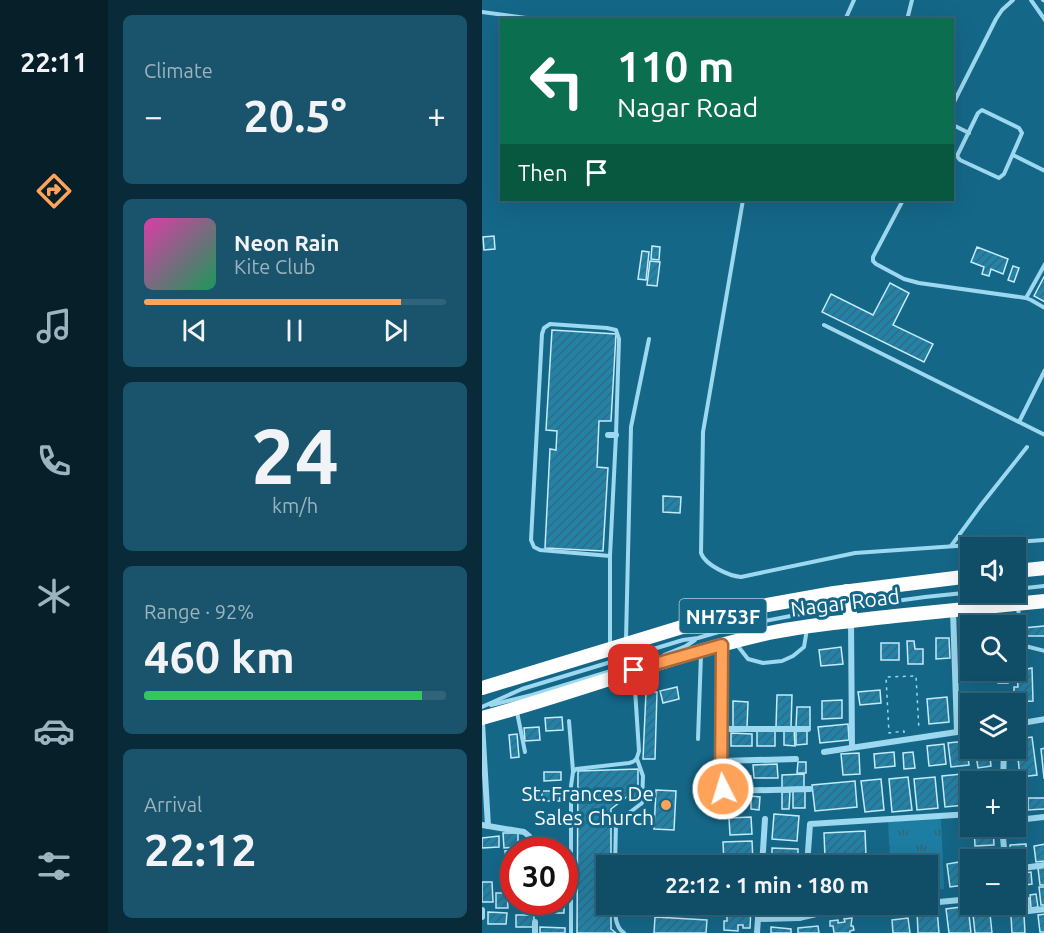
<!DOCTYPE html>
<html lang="en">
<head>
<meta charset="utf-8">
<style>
  :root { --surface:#104d66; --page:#19546c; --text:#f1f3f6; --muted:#9cb4bf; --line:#30647a; --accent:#ffa25a }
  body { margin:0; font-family:Ubuntu,sans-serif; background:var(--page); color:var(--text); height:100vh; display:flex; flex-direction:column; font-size:22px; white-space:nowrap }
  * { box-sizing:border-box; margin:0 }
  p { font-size:20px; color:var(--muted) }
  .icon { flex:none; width:33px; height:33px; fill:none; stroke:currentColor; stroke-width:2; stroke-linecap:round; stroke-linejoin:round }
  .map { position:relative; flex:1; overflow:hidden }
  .panel { display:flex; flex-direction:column; gap:15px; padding:15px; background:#092a38; width:374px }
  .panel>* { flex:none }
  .banner { position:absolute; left:18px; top:18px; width:454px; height:183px; border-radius:0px; box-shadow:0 6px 24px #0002,0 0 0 2px var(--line); background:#0b6e4f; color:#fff; overflow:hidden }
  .buttons { position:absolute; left:478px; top:537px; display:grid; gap:12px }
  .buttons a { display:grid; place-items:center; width:66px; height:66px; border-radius:0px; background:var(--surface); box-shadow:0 6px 24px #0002,0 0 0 2px var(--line); font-size:30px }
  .speed { position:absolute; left:18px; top:837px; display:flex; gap:12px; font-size:30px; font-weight:700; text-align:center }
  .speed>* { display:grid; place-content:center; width:78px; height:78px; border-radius:50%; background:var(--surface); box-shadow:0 6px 24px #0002,0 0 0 2px var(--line); line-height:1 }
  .speed .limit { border:9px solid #d22; background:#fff; color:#111 }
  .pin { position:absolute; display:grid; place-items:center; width:51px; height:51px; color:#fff; margin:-26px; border-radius:12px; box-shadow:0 3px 9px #0006 }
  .me { position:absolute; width:66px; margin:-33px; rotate:355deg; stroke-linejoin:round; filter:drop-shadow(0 0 4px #0008) }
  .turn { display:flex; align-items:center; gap:21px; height:126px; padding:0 18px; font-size:27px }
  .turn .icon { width:78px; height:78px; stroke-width:2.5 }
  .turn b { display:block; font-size:42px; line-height:51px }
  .then { display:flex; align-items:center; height:57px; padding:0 18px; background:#0003; gap:12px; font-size:22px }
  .big { font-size:45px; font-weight:700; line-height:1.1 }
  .panel .tile { flex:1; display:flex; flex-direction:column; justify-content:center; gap:9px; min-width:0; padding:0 21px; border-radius:9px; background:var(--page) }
  .panel .dial { align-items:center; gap:0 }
  .dial b { font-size:78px; line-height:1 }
  .song { display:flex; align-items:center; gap:18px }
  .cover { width:72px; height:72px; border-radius:9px; background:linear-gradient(135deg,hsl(320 70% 55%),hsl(150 70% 35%)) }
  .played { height:6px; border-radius:3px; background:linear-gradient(90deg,var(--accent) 85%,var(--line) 85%) }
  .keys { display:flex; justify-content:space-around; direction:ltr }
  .heat { display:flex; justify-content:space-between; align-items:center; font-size:33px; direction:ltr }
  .charge { height:9px; border-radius:4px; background:linear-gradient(90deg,#34c759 92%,var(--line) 0) }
  .trip { position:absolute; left:114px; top:855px; width:342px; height:60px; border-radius:0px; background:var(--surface); box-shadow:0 6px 24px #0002,0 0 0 2px var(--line); font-weight:700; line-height:60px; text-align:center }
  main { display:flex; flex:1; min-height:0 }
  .tab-bar { display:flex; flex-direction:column; width:108px; justify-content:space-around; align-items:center; background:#061f29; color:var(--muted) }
  .tab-bar .icon { width:42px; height:42px }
  .tab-bar .current { color:var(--accent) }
  .tab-bar b { font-size:27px; color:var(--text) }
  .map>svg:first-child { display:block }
</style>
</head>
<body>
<main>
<nav class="tab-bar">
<b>22:11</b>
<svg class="icon current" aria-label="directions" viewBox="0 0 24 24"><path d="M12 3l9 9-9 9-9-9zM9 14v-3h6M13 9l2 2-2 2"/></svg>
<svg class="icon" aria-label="music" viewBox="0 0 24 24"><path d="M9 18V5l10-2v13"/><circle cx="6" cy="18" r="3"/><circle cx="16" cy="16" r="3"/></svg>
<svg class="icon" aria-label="phone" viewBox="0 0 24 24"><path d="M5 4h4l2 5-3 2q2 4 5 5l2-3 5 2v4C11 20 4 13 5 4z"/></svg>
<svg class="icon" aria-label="climate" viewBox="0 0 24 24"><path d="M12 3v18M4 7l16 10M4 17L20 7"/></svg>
<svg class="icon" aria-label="car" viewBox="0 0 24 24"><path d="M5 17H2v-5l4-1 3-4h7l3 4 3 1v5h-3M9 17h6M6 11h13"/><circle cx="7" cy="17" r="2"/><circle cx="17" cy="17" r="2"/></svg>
<svg class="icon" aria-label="filters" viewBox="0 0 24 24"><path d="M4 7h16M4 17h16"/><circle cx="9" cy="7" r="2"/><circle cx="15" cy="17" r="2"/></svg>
</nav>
<section class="panel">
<div class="tile"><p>Climate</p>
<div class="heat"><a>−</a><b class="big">20.5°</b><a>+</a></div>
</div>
<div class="tile">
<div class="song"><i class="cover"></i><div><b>Neon Rain</b><p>Kite Club</p></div></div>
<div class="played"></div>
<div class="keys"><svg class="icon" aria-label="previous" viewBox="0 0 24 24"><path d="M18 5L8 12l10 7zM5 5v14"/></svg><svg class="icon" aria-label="pause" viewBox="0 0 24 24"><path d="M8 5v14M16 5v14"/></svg><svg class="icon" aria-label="next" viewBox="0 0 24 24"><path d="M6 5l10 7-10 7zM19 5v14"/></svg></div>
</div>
<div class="tile dial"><b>24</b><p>km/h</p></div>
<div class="tile"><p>Range · 92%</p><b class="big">460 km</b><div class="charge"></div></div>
<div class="tile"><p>Arrival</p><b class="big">22:12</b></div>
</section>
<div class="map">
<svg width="563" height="933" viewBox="0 0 563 933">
  <defs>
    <pattern id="park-tufts" width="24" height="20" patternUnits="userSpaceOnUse" patternTransform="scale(1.5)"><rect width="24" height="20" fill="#1e7da2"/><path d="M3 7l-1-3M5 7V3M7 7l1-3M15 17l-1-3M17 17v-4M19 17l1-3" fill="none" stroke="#356477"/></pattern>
    <pattern id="building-hatch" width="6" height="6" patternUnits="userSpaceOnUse" patternTransform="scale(1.5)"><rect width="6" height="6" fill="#2382a7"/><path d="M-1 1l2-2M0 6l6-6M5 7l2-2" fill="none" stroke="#356a7e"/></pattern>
  </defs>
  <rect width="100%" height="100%" fill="#156788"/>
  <polygon fill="url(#park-tufts)" points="459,818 462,889 446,890 446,866 393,866 393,864 408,863 406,821"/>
  <g fill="url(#building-hatch)" stroke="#c2ebfb" stroke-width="1.5">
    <polygon points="12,236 13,249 2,250 1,237"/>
    <polygon points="170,246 178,247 177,260 169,259"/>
    <polygon points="495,247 526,259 521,274 509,269 507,276 500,274 502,267 489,262"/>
    <polygon points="160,251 167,252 164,280 156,279"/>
    <polygon points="168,261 178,262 175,286 165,285"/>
    <polygon points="531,266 537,268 532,282 526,280"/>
    <polygon points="563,275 563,302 552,296"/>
    <polygon points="408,283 427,293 411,325 451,344 442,362 340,312 349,294 391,315"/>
    <polygon points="70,330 134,334 129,421 117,421 115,467 126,468 121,551 63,548 68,449 74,450 75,431 64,430"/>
    <polygon points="181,496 199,497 198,513 181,512"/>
    <polygon points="563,626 563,636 543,636 541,628"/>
    <polygon points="489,628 489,649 487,649 485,629"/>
    <polygon points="454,638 467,638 468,658 454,659"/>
    <polygon points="425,641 432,641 433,649 441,649 441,664 426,664"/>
    <rect x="399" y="643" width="18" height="17"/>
    <polygon points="359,647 361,664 339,666 337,650"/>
    <polygon points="545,664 545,669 550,668 551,701 535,702 535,695 532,696 532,687 536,687 535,677 531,677 531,670 535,669 535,665"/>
    <polygon points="515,670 525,670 526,683 516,683"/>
    <polygon points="195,687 197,699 181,703 178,691"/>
    <polygon points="398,690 399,703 378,705 376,692"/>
    <polygon points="164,692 175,692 173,759 161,759"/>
    <polygon points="295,695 310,695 309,727 294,727"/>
    <polygon points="465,697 467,722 447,724 445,699"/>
    <polygon points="360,700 360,718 340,719 340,701"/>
    <polygon points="251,701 266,702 265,728 251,728"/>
    <polygon points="315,707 328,707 328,727 314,727"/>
    <polygon points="80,717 81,730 64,731 63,718"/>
    <polygon points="366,724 367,740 338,743 336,727"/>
    <polygon points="57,727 58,740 43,741 42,728"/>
    <polygon points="312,729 313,746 302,745 302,730"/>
    <polygon points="293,730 293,746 275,746 275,731"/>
    <polygon points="325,730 325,744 314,745 314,731"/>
    <polygon points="249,733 270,734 270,746 249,746"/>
    <polygon points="35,734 37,757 29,758 27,735"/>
    <polygon points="550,737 555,775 538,777 534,739"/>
    <polygon points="484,741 487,765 469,767 466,743"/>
    <polygon points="462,744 464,764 447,766 445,746"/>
    <polygon points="493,748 507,748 509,766 496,768"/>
    <polygon points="563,748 563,778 562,778 559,749"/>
    <polygon points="412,752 413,766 393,768 392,754"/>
    <polygon points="431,752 433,768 422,769 421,753"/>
    <polygon points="377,753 378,774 361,775 359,754"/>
    <polygon points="316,762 324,762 324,773 315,773"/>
    <polygon points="295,764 296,778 272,778 271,765"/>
    <polygon points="156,769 156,797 146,796 129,809 129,866 124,866 124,904 129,904 129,929 134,933 95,933 96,771"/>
    <polygon points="62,772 79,772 79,780 62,781"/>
    <polygon points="322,774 322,787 300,788 300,775"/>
    <polygon points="480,774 483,805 463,807 460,776"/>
    <polygon points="508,775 508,782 489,782 489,793 488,777"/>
    <rect x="245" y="776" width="24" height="13"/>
    <polygon points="426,777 430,810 410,812 407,779"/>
    <polygon points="453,777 456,808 435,810 432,779"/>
    <polygon points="399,779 402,810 383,812 379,781"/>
    <polygon points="373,781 375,807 333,811 330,785"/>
    <polygon points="174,790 194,791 192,830 172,829"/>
    <polygon points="323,790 323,808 311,808 311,791"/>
    <polygon points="60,791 77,791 78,801 60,801"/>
    <polygon points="300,792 308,792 307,809 300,809"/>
    <polygon points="245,794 252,794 252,810 244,810"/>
    <polygon points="269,796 278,797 277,810 269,809"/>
    <polygon points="546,798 563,798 563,809 546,810"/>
    <polygon points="292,814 317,816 315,841 290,839"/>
    <polygon points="269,817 270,834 248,835 247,818"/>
    <polygon points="492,826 511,826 512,845 493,846"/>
    <polygon points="383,831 384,856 343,857 342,833"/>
    <polygon points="21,833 36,833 36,847 22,848"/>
    <polygon points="17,836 17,847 0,848 0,838"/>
    <polygon points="270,841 271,862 242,864 241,842"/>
    <polygon points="544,844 545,863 534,864 534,860 529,860 528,845"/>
    <polygon points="563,844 563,861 554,862 552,846"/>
    <polygon points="290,848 316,849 316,866 290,866"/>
    <polygon points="32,850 32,858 24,859 23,851 36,850"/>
    <polygon points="32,860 32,871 26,872 25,861"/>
    <polygon points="489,860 489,884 468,887 465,864"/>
    <polygon points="563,867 563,885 558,885 556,868"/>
    <polygon points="549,872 550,884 534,886 534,874"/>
    <polygon points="32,873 32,895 27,895 26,874"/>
    <polygon points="0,882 10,882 11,902 0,902"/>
    <polygon points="557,887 563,887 563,905 559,905"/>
    <polygon points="14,893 25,893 26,908 14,908"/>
    <polygon points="554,894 556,907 549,908 548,895"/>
    <polygon points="538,898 547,898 547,907 539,907"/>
    <rect x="73" y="902" width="9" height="11"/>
    <polygon points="243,904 254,904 253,908 263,909 263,907 269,907 268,928 261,928 261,925 256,925 256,931 242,930 242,921 245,921 245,914 243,913"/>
    <polygon points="507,904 510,933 493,933 490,905"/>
    <polygon points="486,906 489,933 467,933 464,909"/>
    <polygon points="455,909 457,933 436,933 435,911"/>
    <polygon points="6,912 25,913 24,924 6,924"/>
    <polygon points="563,914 563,932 558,932 556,915"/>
    <rect x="34" y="915" width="18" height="12"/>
    <polygon points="542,915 543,933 530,933 529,916"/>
    <polygon points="173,917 225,920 224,933 172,933"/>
    <polygon points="370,918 369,926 371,926 372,930 368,931 368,933 352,933 351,926 348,926 348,921 356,920 356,923 363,922 362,919"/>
    <polygon points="426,918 428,933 411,933 410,920"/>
    <polygon points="336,926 337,933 316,933 316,928"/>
    <polygon points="58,927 83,928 83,933 58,933"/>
    <polygon points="289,927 309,929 309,933 289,933"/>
  </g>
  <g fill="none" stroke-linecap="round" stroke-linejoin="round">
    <polyline stroke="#9cd8ef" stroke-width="1.5" stroke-dasharray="3 4.5" stroke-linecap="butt" points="422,733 422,731 407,733 404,677 434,676 437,730"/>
    <g stroke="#9cd8ef" stroke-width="4">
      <polyline points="549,0 563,20"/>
      <polyline points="561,0 563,1"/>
      <polyline points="0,12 59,20"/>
      <polyline points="363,20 372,0"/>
      <polyline points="425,20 430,0"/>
      <polyline points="471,104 514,19 520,10 531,0"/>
      <polygon points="500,110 537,128 540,133 522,174 517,178 478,160 475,156 496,113"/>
      <polyline points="471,125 487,133"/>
      <polyline points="531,155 563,171"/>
      <path d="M261,200l-40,232 -2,121c4,12 28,23 40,24l114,-24 190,-13"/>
      <polyline points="421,200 391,257 391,261 394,264 422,279 437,283 544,298 549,300 563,308"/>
      <polyline points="544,298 563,264"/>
      <polyline points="342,325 537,422 563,370"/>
      <polyline points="537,422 563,435"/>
      <polyline points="469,546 499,505 545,447"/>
      <polyline points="534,589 563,586"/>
      <polyline points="536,608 540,641 543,646 563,651"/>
      <polyline points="144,640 149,427 167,339"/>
      <polyline points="128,645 128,556 134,435 137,339 134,330 125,328 68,324 62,328 60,334 49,540 52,547 58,550 128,556"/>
      <polyline points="255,645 266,659 281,663 300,661 311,656 322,647 325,629"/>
      <polyline points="182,655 204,646 213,640"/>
      <polyline points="9,705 50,695 155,663"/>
      <polyline points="0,707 40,689 201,640 216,638 257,626 319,614 443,597 491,592"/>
      <polyline points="35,712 43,752"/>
      <polyline points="87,721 91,771"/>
      <polyline points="216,739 219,654"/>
      <polyline points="133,866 134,823 160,803 161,776 155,759"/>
      <path d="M133,904c0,10 0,23 9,29"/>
      <path d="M89,933v-147l2,-14 3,-3 53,-6c8,-2 8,-5 10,-12l-5,-77"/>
    </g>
    <g stroke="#9cd8ef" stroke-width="6">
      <polyline points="126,435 134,435"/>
      <polyline points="369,622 370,747"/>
      <polyline points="240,646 239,786 241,789 246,791 328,789"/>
      <polyline points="0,723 6,826"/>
      <polyline points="534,724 563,719"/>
      <polyline points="239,729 326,729"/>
      <polyline points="342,752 475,732 471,610"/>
      <polyline points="239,761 314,759"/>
      <polyline points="521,782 522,748"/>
      <polyline points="535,820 563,817"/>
      <polyline points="0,825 42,832 47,836 49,850"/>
      <polyline points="520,826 523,860"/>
      <polyline points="325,863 383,860"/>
      <polyline points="280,866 283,819"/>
      <polyline points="325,866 328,824 489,814"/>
      <polyline points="541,868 563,865"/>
      <polyline points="446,903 489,899"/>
      <polyline points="538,912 563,909"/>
      <polyline points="0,917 0,910"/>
      <polyline points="317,918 319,904"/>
      <polyline points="276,919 317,918 343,912 424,904"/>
      <polyline points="53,933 53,922"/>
      <polyline points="275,933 277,904"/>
    </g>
    <g stroke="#fff" stroke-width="14">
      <polyline points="534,571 563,568"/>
      <polyline points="365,591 369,621"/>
      <polyline points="0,688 223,620 285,605 352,593 489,576"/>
      <path d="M0,718c96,-26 190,-63 287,-85 42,-9 85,-12 126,-17 50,-5 100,-10 150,-15"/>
    </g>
  </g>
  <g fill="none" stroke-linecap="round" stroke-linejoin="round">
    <defs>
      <polyline id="route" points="152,670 240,645 239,786 241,789"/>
    </defs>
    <use href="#route" stroke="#a6693a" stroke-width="15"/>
    <use href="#route" stroke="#ffa25a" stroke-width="10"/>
  </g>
  <circle fill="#ffa25a" stroke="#156788" stroke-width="2" cx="184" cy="805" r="6"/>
  <g text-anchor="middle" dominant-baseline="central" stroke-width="6" stroke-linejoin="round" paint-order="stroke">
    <rect fill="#156788" stroke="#b9d1db" stroke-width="1.5" x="197.5" y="599" width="87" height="34" rx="4.5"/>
    <g font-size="20" font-weight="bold" fill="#fff">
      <text x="241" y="616">NH753F</text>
    </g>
    <g font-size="21" fill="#fff" stroke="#156788">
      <text transform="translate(363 602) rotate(-7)">Nagar Road</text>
    </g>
    <g font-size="21" fill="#fff" stroke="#156788" text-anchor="end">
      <text x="172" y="793">St. Frances De<tspan x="172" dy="24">Sales Church</tspan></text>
    </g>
  </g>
</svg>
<div class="buttons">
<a><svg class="icon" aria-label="sound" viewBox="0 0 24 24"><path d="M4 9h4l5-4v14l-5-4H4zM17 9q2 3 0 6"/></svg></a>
<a><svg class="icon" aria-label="search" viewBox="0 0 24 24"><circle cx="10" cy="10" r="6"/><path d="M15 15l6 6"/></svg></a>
<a><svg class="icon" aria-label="layers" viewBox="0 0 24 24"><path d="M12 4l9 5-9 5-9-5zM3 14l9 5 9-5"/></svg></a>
<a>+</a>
<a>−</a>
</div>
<div class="speed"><div class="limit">30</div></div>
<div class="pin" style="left:152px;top:670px;background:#d93025"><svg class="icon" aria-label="arrive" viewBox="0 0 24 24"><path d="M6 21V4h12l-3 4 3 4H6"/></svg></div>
<svg class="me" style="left:241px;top:789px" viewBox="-20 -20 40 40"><circle r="17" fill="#ffa25a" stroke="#fff" stroke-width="3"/><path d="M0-11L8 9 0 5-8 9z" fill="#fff"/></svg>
<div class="trip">22:12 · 1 min · 180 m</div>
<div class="banner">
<div class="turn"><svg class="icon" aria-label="left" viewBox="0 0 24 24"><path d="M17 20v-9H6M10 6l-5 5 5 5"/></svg><div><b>110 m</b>Nagar Road</div></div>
<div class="then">Then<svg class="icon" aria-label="arrive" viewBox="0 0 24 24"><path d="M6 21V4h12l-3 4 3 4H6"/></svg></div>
</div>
</div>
</main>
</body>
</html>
